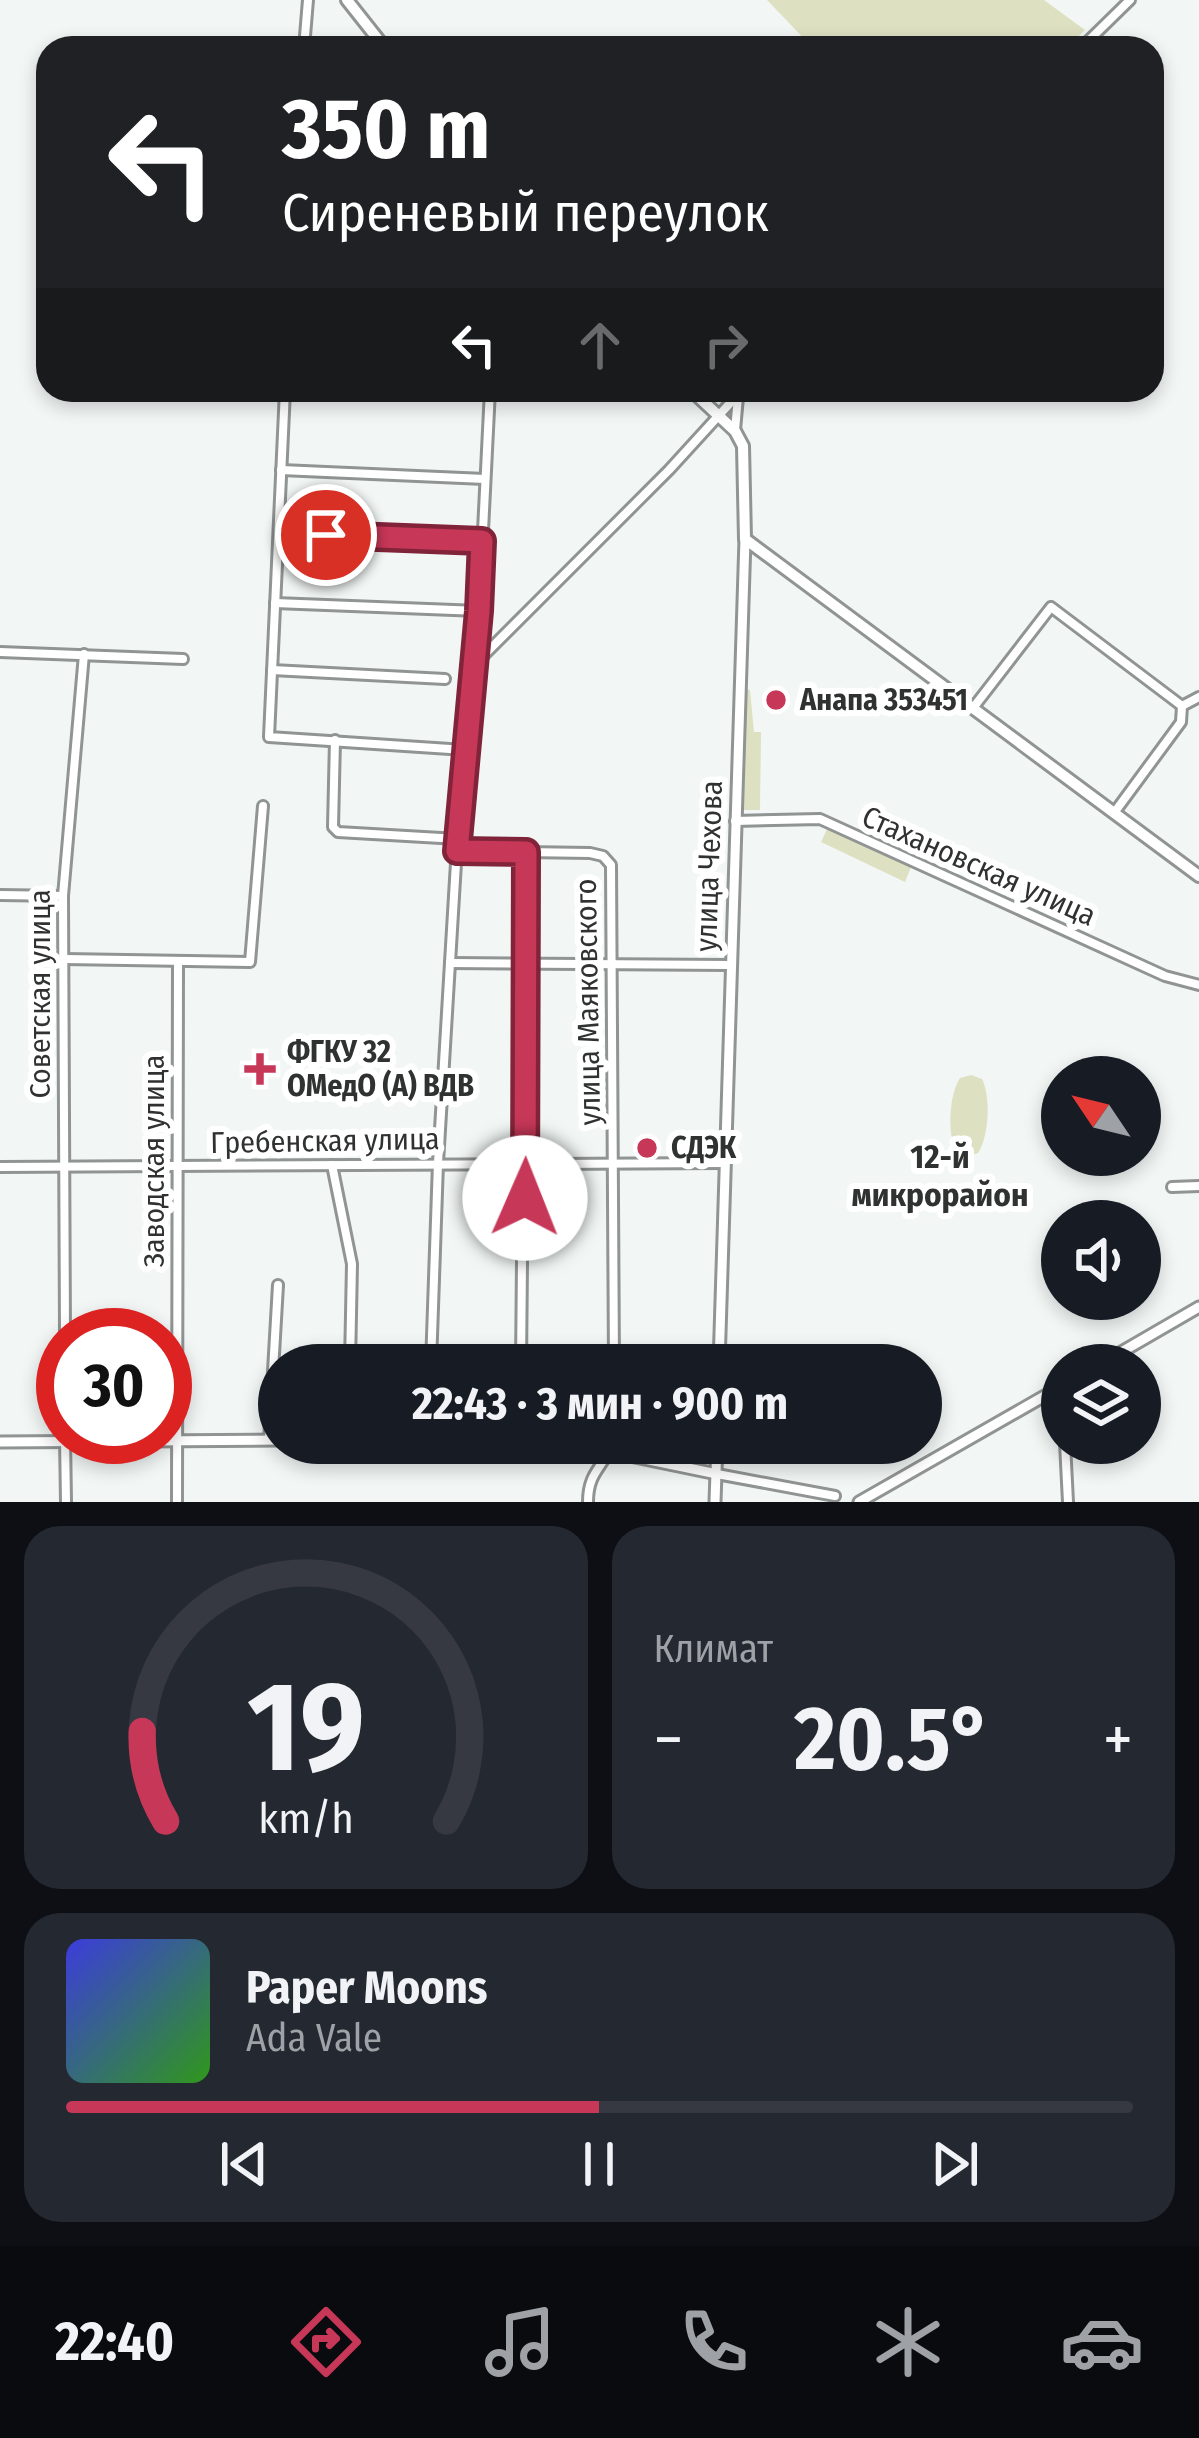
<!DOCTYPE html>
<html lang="ru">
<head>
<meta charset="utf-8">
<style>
  :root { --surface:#171b24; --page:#242831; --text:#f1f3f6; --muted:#9ea1a6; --line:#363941; --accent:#c73758 }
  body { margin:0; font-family:"Fira Sans Condensed",sans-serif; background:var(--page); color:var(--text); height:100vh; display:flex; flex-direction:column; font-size:45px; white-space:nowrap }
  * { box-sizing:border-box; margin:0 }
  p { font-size:39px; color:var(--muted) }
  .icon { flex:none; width:66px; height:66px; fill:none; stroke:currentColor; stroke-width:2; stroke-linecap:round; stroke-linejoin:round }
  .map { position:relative; height:1502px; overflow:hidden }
  .sheet { display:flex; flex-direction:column; gap:24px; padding:24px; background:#0d0f14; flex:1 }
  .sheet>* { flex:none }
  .top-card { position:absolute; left:36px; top:36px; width:1128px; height:366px; border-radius:36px; box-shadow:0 6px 18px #0003; background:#202124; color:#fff; overflow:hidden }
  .needle { width:78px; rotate:305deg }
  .tools { position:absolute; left:1041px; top:1056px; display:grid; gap:24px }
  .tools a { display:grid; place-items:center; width:120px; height:120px; border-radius:50%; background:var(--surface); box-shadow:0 6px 18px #0003; font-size:60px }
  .speed { position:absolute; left:36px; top:1308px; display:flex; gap:24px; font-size:60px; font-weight:700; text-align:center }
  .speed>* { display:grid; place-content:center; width:156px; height:156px; border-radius:50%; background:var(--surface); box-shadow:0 6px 18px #0003; line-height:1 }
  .speed .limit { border:18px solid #d22; background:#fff; color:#111 }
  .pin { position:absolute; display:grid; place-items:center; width:102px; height:102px; color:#fff; margin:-51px; border:6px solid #fff; border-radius:50%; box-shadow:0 3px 12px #0007 }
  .me { position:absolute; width:132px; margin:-66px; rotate:1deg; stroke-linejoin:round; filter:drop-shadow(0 0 9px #0008) }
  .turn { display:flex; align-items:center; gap:42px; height:252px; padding:0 48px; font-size:54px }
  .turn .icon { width:156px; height:156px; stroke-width:2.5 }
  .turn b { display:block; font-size:84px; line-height:102px }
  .lanes { display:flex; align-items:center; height:114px; padding:0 48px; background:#0003; justify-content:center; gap:60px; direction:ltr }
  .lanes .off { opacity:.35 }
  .big { font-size:90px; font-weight:700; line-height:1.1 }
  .sheet .widget { flex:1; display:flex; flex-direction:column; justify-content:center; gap:18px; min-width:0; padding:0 42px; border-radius:36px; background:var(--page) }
  .sheet .dial { align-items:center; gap:0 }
  .dial svg { height:312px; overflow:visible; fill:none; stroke:var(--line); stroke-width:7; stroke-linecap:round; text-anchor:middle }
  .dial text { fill:var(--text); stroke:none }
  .song { display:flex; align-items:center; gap:36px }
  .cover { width:144px; height:144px; border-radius:18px; background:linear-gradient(135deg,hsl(240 70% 55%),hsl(110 70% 35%)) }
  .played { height:12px; border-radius:6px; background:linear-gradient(90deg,var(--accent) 50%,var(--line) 50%) }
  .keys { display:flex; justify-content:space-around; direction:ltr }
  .heat { display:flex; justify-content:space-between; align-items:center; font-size:66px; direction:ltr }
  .sheet .tiles { flex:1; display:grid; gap:24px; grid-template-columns:1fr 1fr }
  .widget:last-child { grid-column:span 2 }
  .trip { position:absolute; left:258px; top:1344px; width:684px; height:120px; border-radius:60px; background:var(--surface); box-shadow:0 6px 18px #0003; font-weight:700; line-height:120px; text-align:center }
  .tab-bar { display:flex; height:192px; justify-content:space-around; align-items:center; background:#090b0e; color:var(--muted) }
  .tab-bar .icon { width:84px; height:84px }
  .tab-bar .active { color:var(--accent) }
  .tab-bar b { font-size:54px; color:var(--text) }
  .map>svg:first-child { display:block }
</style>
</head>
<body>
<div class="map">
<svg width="1199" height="1502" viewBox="0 0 1199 1502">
  <rect width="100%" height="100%" fill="#f2f7f6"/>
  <g fill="#dee0c2">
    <polygon points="767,0 1044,0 1085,30 1066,48 813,48"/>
    <polygon points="744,689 750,690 754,732 761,732 760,810 741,810"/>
    <polygon points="828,827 911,867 905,882 821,842"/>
    <path d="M971,1075l11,4c9,18 7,57 -4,74l-11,3 -11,-5c-9,-18 -7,-56 4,-73z"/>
  </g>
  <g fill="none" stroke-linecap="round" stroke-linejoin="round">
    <defs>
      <g id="minor">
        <polyline points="304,48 308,0"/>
        <polyline points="1081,48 1130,0"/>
        <polyline points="285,390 269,737 465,750"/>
        <polyline points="735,430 738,397"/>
        <polyline points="281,470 485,479"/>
        <polyline points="279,533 481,541"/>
        <polyline points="275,603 479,611"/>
        <polyline points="0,652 183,659"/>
        <polyline points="474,665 669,470 742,390"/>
        <polyline points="272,670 445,679"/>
        <polyline points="973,708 1051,607 1182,706"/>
        <polyline points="335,740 333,827 338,832 458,839"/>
        <polyline points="1114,813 1181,722 1182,706 1199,697"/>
        <polyline points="735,821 820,819 1165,976 1199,985"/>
        <polyline points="457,851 590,853 603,856 611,865 614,1365"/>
        <polyline points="0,895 63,896"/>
        <polyline points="64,959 250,962 263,806"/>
        <polyline points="450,963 730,965"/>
        <polyline points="332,1165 352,1264 350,1365"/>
        <polyline points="0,1167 723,1163"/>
        <polyline points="1172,1187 1199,1186"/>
        <polyline points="65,1335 63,896 84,654"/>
        <polyline points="431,1365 438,1163 460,796 479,611 490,390"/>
        <polyline points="521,1365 526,852"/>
        <polyline points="1054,1391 1062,1404"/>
        <polyline points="65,1437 66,1502"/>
        <polyline points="269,1440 278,1285"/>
        <polyline points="1065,1443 1068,1502"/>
        <polyline points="717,1474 835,1496"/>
        <polyline points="177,1502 178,963"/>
        <path d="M588,1502c0,-32 17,-34 23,-59"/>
      </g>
      <g id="tertiary">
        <polyline points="719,1365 745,539"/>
        <polyline points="1099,1365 1199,1307"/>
        <polyline points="0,1442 279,1440"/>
        <polyline points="505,1443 591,1448 717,1474"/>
        <polyline points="715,1502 717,1443"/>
        <polyline points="859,1502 1062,1386"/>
      </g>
      <g id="secondary">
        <polyline points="347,0 385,48"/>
        <polyline points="691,390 735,431 743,446 745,539 1199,876"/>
      </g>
    </defs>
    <use href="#minor" stroke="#909493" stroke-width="14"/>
    <use href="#tertiary" stroke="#909493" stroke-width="15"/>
    <use href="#secondary" stroke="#909493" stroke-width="16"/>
    <use href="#minor" stroke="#fff" stroke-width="8"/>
    <use href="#tertiary" stroke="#fff" stroke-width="9"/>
    <use href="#secondary" stroke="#fff" stroke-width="10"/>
  </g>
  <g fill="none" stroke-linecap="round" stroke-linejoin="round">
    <defs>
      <polyline id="route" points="326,535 482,541 479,611 457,851 526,852 525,1198"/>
    </defs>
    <use href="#route" stroke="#812439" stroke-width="30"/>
    <use href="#route" stroke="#c73758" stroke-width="21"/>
  </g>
  <g fill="#c73758" stroke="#fff" stroke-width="4.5">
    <circle cx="776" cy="700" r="12"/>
    <path d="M254 1051h12v12h12v12h-12v12h-12v-12h-12v-12h12z"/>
    <circle cx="647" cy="1148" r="12"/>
  </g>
  <g text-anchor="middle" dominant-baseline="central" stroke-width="12" stroke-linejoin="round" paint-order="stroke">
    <g font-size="30" font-weight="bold" fill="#303231" stroke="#fff" text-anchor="start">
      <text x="800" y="700">Анапа 353451</text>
      <text x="287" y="1052">ФГКУ 32<tspan x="287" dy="34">ОМедО (А) ВДВ</tspan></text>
      <text x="671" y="1148">СДЭК</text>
    </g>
    <g font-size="30" fill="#303231" stroke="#fff">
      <text transform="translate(709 866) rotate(-88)">улица Чехова</text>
      <text transform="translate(979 866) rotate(24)">Стахановская улица</text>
      <text transform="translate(40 994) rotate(-90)">Советская улица</text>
      <text transform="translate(588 1002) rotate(-91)">улица Маяковского</text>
      <text transform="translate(325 1141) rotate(-1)">Гребенская улица</text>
      <text transform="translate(154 1161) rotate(-90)">Заводская улица</text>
    </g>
    <g font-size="33" font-weight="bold" fill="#303231" stroke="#fff">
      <text x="940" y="1157">12-й<tspan x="940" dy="38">микрорайон</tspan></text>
    </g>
  </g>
</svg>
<div class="tools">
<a><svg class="needle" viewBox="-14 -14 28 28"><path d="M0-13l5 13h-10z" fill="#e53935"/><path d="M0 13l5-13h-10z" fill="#9ea1a6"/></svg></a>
<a><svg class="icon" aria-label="sound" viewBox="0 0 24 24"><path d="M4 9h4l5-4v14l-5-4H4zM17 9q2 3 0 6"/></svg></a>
<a><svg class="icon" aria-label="layers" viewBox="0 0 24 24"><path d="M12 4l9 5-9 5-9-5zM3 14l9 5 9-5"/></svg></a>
</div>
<div class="speed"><div class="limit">30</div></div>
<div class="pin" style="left:326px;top:535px;background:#d93025"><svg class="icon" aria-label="arrive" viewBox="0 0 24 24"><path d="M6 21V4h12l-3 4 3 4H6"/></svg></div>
<svg class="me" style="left:525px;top:1198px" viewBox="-20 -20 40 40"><circle r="19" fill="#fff"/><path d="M0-13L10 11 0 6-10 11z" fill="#c73758"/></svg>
<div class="trip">22:43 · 3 мин · 900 m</div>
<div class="top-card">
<div class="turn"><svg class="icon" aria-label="left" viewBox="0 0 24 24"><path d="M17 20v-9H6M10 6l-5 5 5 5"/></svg><div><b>350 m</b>Сиреневый переулок</div></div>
<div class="lanes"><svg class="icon" aria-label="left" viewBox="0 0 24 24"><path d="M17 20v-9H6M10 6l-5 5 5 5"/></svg><svg class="icon off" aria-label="ahead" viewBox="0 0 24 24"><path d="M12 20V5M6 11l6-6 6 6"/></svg><svg class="icon off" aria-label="right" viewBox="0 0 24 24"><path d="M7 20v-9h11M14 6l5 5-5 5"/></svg></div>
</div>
</div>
<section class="sheet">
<div class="tiles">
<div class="widget dial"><svg viewBox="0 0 100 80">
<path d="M14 69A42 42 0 1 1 86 69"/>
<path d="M14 69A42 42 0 0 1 8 46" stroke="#c73758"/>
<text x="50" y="56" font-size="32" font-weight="700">19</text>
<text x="50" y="72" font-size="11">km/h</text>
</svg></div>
<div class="widget"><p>Климат</p>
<div class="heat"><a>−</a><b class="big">20.5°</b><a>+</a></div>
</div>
<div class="widget">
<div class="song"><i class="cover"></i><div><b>Paper Moons</b><p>Ada Vale</p></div></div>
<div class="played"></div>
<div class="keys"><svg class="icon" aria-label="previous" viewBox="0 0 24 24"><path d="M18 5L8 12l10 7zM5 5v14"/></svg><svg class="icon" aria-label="pause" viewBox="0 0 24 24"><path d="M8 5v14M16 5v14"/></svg><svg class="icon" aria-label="next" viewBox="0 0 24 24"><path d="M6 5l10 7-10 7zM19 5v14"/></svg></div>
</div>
</div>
</section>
<nav class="tab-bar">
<b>22:40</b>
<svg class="icon active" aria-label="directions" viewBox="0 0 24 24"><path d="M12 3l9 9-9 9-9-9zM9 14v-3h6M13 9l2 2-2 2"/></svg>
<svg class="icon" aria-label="music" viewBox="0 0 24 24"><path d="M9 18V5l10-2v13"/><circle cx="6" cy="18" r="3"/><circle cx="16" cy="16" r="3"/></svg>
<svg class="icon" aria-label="phone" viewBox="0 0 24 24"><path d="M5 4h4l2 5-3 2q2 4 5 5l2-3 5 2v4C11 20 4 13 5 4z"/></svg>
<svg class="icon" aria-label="climate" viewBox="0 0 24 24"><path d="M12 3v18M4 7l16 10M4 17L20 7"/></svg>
<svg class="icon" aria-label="car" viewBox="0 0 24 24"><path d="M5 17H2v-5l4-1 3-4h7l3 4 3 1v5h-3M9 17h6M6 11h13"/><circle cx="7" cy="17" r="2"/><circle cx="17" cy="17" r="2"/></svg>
</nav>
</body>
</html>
